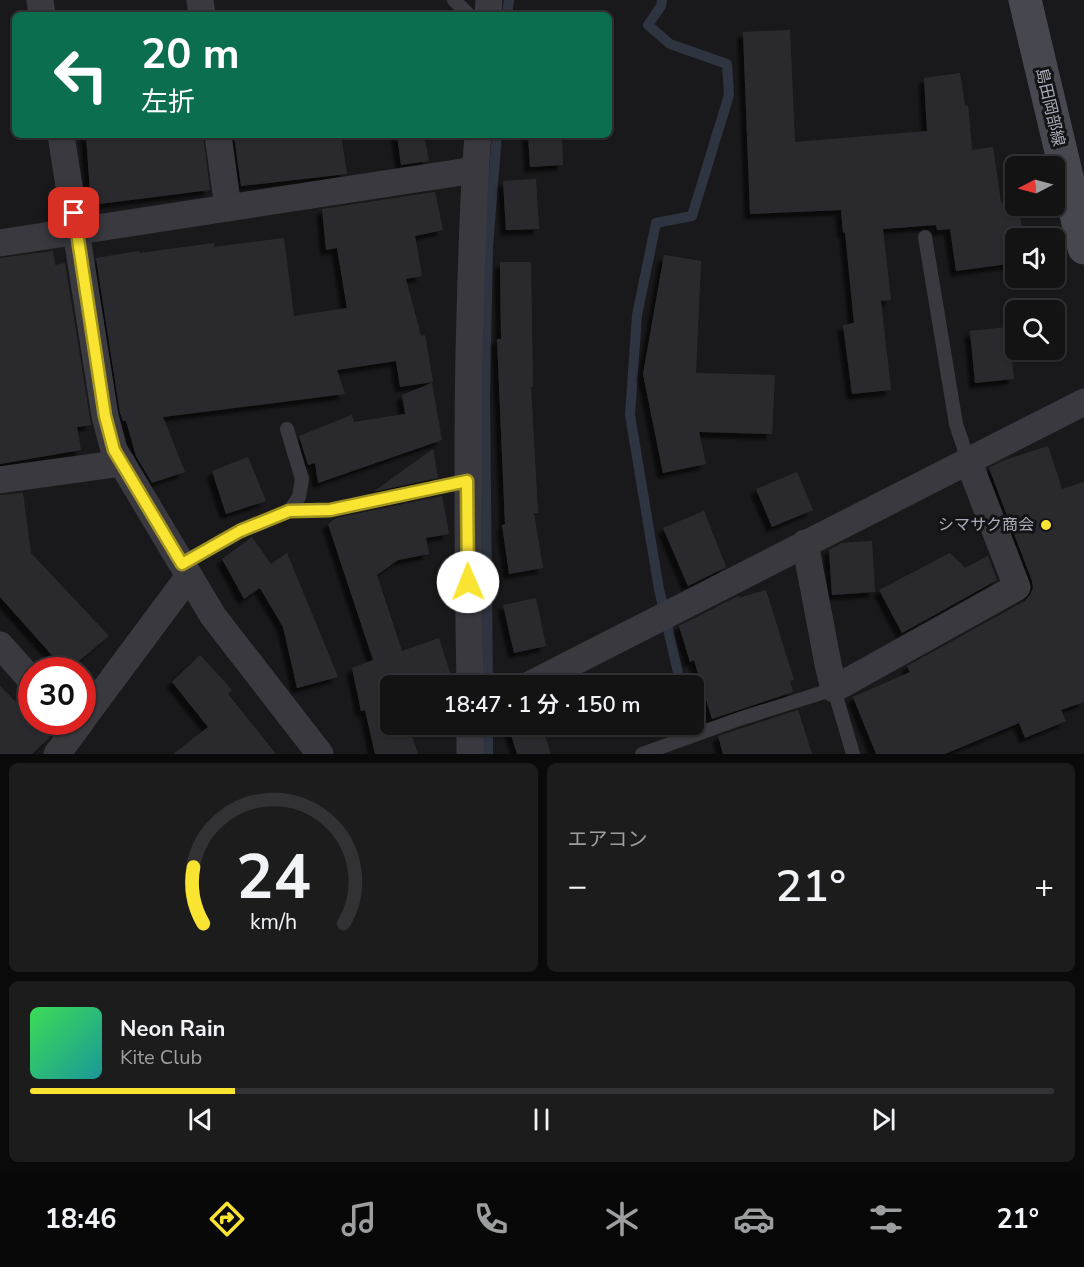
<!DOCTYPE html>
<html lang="ja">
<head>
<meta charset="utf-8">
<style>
  :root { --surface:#131314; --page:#1c1c1d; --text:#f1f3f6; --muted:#9d9ea0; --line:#323234; --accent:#fae432 }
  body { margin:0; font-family:"Nunito Sans","Noto Sans JP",sans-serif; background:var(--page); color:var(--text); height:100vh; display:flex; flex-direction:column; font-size:22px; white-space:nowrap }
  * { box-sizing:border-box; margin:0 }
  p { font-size:20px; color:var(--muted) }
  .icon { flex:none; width:33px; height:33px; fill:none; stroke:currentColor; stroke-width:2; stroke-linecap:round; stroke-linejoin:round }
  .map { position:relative; height:754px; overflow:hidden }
  .panel { display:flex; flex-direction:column; gap:9px; padding:9px; background:#0a0a0b; flex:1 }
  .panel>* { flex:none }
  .banner { position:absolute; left:12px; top:12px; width:600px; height:126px; border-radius:9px; box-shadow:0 2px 4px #0004,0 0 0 2px var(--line); background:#0b6e4f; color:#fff; overflow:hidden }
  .needle { width:39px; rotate:264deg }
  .buttons { position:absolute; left:1005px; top:156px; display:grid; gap:12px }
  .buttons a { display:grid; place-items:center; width:60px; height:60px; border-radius:9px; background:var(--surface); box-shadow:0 2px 4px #0004,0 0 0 2px var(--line); font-size:30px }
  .speed { position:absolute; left:18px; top:657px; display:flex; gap:12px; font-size:30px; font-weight:700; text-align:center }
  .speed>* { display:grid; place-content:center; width:78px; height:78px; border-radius:50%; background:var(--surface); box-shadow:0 2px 4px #0004,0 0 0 2px var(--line); line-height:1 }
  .speed .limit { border:9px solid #d22; background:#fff; color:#111 }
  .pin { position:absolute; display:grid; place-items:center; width:51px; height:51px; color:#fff; margin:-26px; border-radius:12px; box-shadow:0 3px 9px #0006 }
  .me { position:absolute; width:66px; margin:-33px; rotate:359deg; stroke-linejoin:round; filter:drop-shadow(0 0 4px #0008) }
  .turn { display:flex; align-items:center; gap:21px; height:126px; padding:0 30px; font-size:27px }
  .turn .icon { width:78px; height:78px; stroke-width:2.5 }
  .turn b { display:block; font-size:42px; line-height:51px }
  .big { font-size:45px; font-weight:600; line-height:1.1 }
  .panel .widget { flex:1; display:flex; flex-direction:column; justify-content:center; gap:9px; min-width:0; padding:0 21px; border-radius:9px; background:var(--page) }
  .panel .dial { align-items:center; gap:0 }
  .dial svg { height:156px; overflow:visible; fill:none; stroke:var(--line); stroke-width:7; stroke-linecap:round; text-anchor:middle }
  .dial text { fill:var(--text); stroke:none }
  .song { display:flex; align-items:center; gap:18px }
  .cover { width:72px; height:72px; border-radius:9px; background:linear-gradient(135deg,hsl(130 70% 55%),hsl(180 70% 35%)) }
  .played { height:6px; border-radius:3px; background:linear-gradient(90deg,var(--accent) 20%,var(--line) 20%) }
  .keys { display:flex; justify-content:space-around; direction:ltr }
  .heat { display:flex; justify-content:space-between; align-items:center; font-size:33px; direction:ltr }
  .panel .tiles { flex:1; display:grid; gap:9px; grid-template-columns:1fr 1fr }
  .widget:last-child { grid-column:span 2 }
  .trip { position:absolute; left:380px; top:675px; width:324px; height:60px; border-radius:9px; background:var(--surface); box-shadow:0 2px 4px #0004,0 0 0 2px var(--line); font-weight:600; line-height:60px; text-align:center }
  .dock { display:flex; height:96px; justify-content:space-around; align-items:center; background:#080808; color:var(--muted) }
  .dock .icon { width:42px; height:42px }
  .dock .current { color:var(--accent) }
  .dock b { font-size:27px; color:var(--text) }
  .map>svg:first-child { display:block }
</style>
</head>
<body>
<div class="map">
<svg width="1084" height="754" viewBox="0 0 1084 754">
  <defs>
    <filter id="shadow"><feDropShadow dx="-5.5" dy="5.5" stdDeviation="1.5" flood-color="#0009"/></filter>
  </defs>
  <rect width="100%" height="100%" fill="#19191b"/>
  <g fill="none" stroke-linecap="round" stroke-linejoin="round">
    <g stroke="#2e3440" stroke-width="10">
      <polyline points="662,0 661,6 648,25 670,44 727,64 729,95 692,216 656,223 637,315 630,415 659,589 681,686"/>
      <polyline points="507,15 509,0"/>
      <polyline points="488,686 485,395 488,247 497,135"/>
      <polyline points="488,754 488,724"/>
    </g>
  </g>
  <g fill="#2c2c2f" filter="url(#shadow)">
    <polygon points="790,30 795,142 927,131 924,78 960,73 965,106 968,105 972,150 993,147 1001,203 1016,201 1016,206 1019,206 1023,238 1016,238 1016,263 956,271 950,229 937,230 936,225 883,229 891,300 881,301 891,390 852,394 843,325 854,323 845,232 843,233 841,210 750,214 743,32"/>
    <polygon points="86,135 203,135 210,190 91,205"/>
    <polygon points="234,135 341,135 347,174 241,186"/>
    <polygon points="397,135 424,135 429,161 401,165"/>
    <polygon points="528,135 562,135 563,165 530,167"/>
    <polygon points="536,179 539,229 506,230 503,181"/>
    <polygon points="435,192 443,230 415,236 422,276 406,279 421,336 425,335 433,382 400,387 396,361 337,370 345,394 163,417 185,472 152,483 136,456 126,421 123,421 120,413 96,258 139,251 140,253 214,243 214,247 284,238 294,316 347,308 337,248 326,250 322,209"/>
    <polygon points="53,251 55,265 65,263 91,425 77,427 81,450 0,464 0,258"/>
    <polygon points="664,255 701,261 696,373 775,375 772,434 699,432 706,464 663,473 643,374"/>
    <polygon points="500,262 531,262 533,387 531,387 538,513 534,513 543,568 509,574 502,525 505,524 497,339 501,339"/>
    <polygon points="1008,327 1014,379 975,383 970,331"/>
    <polygon points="432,383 442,440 318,483 315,463 308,465 299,436 352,415 354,422 405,414 402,395"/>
    <polygon points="1048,446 1062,489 1084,482 1084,702 1061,710 1066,721 1025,738 1019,723 945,754 876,754 853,697 910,672 907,666 1025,601 1030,595 1033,588 1032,581 989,468 1005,460"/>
    <polygon points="433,449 438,478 373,492"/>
    <polygon points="248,457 266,501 226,514 212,471"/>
    <polygon points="797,472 813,510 772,527 756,489"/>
    <polygon points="23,493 31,553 109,636 68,670 65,670 0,597 0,495"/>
    <polygon points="442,496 449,534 426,538 429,554 398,560 377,575 402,651 439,638 454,686 390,686 390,724 408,724 418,754 375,754 365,710 361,711 352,668 373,660 328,524 336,518"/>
    <polygon points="704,511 726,567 688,586 663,528"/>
    <polygon points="252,537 271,564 287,553 338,677 297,688 283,627 260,588 244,599 222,559"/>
    <polygon points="872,541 875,592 832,595 829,550 842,543"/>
    <polygon points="950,553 965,568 988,556 997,580 902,633 879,590"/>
    <polygon points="766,590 794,680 790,681 793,692 712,719 694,660 690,662 679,626 738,596 739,598"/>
    <polygon points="536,598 546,646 514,653 503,605"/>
    <polygon points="200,655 232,690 228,694 276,754 173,754 208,727 172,682"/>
    <polygon points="0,686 32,718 32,722 35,722 50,737 32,754 0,754"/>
    <polygon points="798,710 812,754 723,754 718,736"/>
    <polygon points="508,724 541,724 551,754 517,754"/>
  </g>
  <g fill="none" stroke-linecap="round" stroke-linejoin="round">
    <g stroke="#3a3940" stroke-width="14">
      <polyline points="454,0 469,15"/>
      <polyline points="925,237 956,424 968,460"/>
      <polyline points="289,511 330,510 467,481"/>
      <polyline points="182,564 241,531 289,511 299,497 302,479 287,429"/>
      <polyline points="642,754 739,719 834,689 853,754"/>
    </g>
    <g stroke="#3a3940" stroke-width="27">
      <polyline points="40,0 42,15"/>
      <polyline points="200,0 202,15"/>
      <polyline points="488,15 489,0"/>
      <polyline points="61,135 105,416 114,450 213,616 320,754"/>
      <polyline points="218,135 228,208"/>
      <polyline points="0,243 475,170"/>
      <polyline points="0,480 122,463"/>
      <polyline points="805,543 828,664 834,689 1017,587 968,460"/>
      <polyline points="0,645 32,681"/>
      <path d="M470,686c-2,-111 -3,-222 -1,-333 2,-72 3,-145 9,-218"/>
      <polyline points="527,686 1084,402"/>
      <polyline points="82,720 189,576"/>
      <polyline points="57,754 81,722"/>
      <polyline points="470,754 470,724"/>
    </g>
    <polyline stroke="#474750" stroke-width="33" points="1025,0 1084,248"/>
  </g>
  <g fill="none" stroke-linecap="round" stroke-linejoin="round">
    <defs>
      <polyline id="route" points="74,213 105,416 114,450 182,564 240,531 289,511 330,510 467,481 468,582"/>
    </defs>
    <use href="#route" stroke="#a29420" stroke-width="15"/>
    <use href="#route" stroke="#fae432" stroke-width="10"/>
  </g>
  <circle fill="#fae432" stroke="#141416" stroke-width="2" cx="1046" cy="525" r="6"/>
  <g text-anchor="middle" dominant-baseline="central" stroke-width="6" stroke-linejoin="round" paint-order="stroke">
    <g font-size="16" fill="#aaacbb" stroke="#141416">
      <text transform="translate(1050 107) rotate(77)">島田岡部線</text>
    </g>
    <g font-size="16" fill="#aaacbb" stroke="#141416" text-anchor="end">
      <text x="1034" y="525">シマサク商会</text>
    </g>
  </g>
</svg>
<div class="buttons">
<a><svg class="needle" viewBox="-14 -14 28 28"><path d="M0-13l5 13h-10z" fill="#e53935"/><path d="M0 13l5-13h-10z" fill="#9d9ea0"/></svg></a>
<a><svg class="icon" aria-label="sound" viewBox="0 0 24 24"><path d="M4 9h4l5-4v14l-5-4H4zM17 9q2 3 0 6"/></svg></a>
<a><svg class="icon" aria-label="search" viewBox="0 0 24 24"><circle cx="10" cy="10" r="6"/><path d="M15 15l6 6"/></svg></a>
</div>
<div class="speed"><div class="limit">30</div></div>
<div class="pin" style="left:74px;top:213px;background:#d93025"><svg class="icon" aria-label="arrive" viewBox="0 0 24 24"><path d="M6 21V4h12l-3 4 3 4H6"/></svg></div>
<svg class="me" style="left:468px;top:582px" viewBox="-20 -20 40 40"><circle r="19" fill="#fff"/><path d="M0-13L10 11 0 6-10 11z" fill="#fae432"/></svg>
<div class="trip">18:47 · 1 分 · 150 m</div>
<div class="banner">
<div class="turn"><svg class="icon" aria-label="left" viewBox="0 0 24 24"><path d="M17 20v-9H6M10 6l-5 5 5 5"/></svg><div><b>20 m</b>左折</div></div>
</div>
</div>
<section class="panel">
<div class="tiles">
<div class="widget dial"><svg viewBox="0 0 100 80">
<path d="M14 69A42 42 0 1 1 86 69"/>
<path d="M14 69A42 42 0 0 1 9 40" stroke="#fae432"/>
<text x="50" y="56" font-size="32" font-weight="700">24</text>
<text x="50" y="72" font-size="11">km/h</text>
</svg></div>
<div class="widget"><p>エアコン</p>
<div class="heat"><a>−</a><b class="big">21°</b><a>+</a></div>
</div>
<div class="widget">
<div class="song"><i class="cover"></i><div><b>Neon Rain</b><p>Kite Club</p></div></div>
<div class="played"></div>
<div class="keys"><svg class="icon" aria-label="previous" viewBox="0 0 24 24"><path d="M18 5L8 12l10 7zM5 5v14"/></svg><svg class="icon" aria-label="pause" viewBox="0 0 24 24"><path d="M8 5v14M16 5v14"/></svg><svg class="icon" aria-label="next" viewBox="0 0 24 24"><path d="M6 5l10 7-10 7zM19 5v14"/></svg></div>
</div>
</div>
</section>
<nav class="dock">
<b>18:46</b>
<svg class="icon current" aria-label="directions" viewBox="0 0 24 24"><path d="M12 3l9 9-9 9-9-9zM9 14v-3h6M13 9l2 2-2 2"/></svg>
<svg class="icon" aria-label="music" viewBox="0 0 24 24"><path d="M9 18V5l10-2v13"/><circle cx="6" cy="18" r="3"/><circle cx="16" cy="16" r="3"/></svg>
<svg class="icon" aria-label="phone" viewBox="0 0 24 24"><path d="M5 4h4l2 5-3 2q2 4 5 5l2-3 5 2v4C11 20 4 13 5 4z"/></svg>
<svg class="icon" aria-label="climate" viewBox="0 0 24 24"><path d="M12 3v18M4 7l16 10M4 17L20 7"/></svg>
<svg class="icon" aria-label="car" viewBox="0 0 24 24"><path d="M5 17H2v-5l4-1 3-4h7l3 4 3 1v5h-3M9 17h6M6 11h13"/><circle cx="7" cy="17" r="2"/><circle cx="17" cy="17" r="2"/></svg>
<svg class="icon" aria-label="filters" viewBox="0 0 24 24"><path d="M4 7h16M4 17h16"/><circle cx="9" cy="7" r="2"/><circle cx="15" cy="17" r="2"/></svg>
<b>21°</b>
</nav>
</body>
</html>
